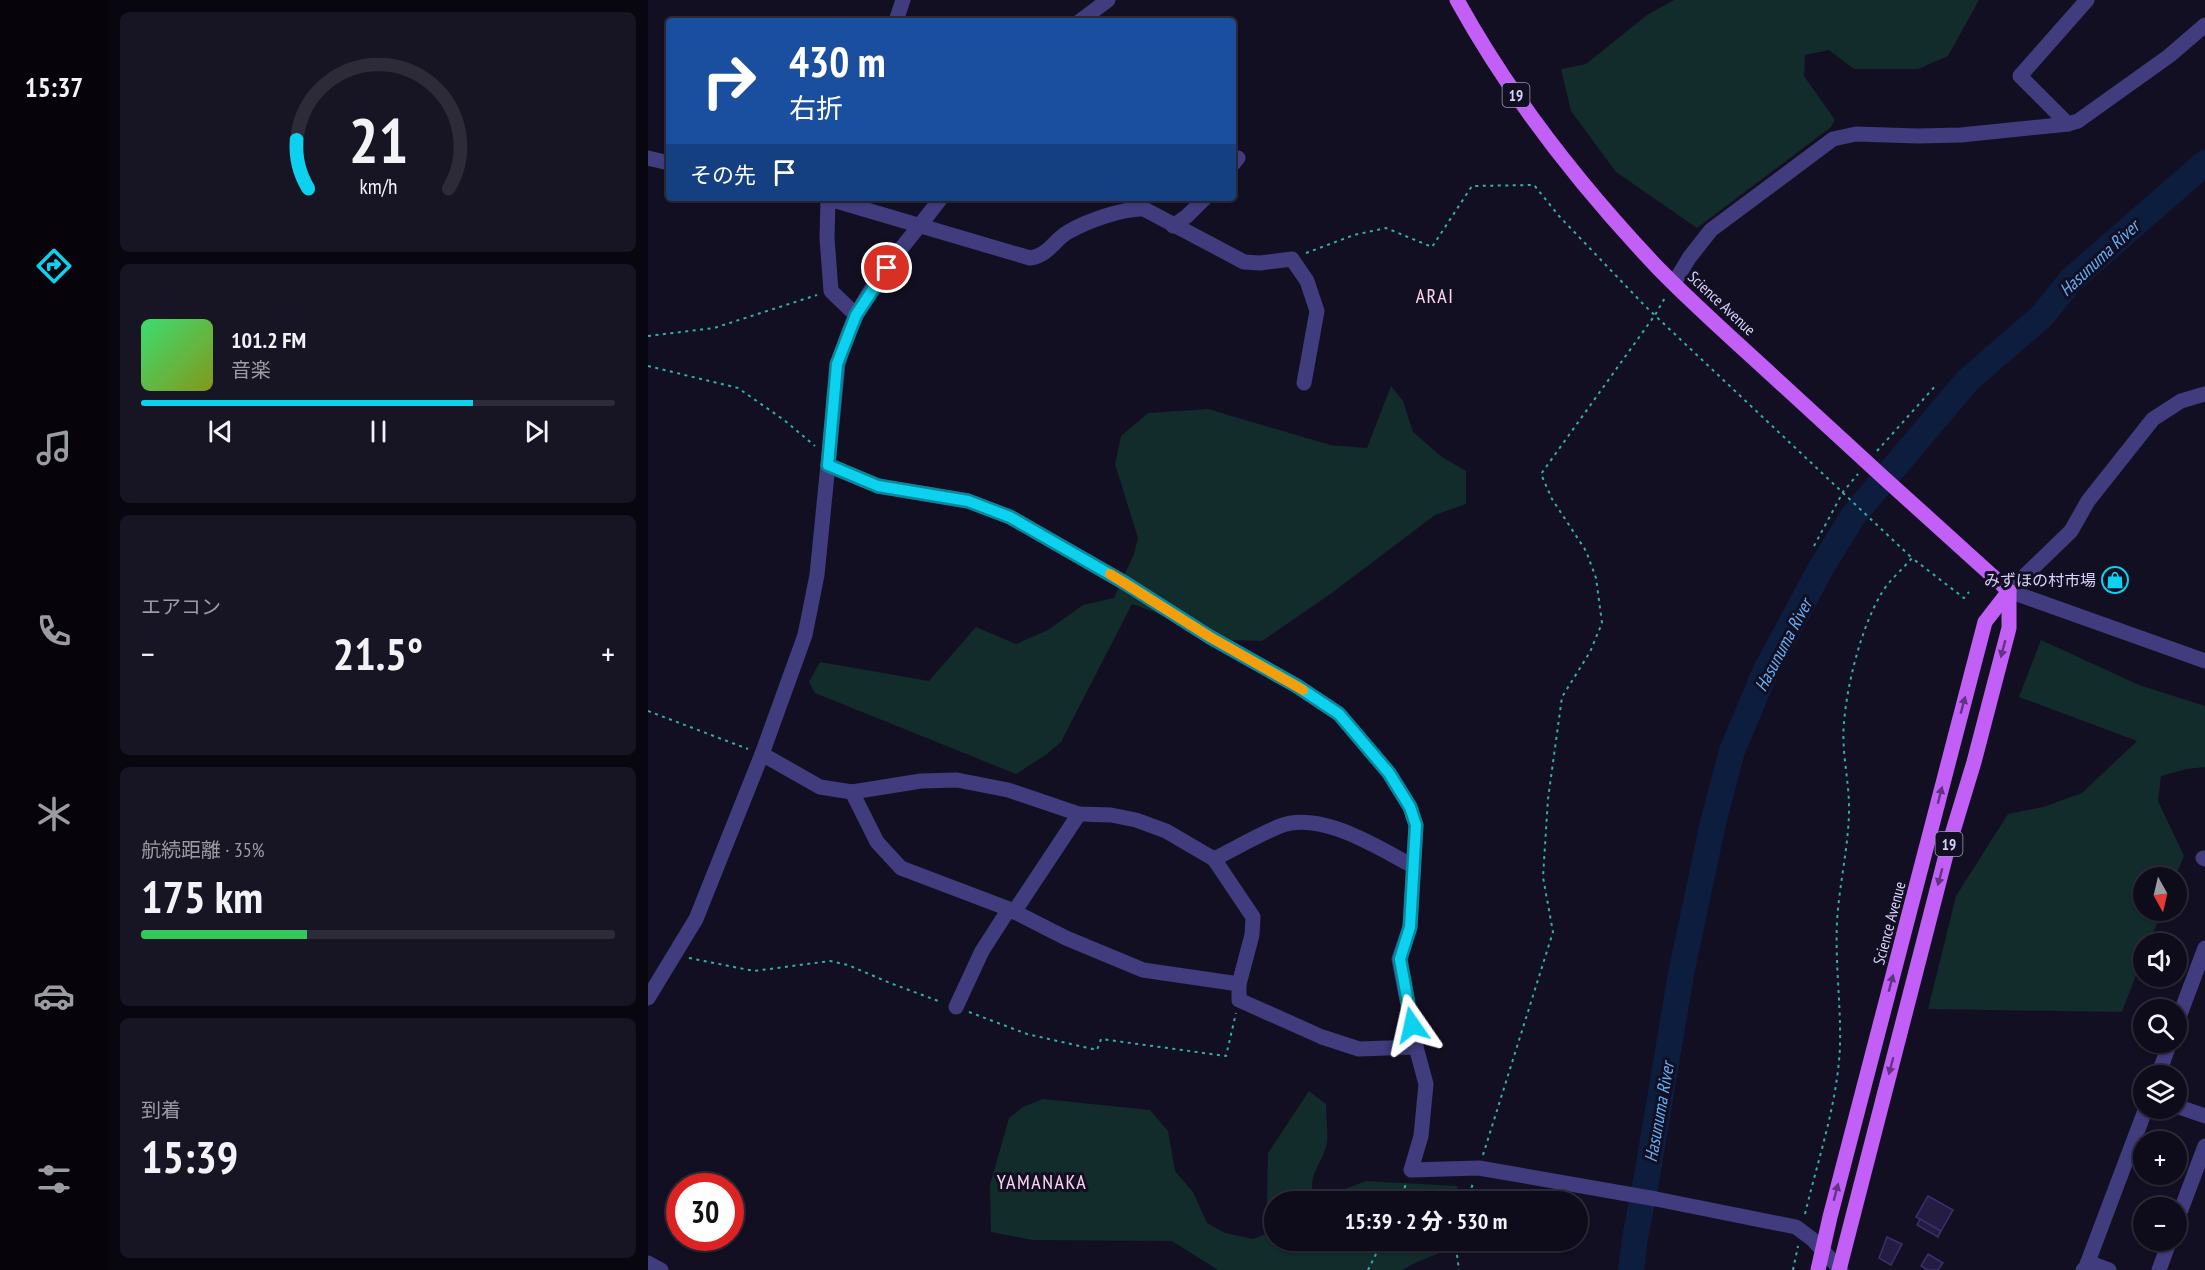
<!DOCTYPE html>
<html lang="ja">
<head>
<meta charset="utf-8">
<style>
  :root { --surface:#0e0b1a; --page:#171423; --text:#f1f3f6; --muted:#9b9ba2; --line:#2e2b39; --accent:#0cd2ef }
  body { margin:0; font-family:"PT Sans Narrow","Noto Sans JP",sans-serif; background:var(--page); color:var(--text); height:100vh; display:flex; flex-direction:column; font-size:22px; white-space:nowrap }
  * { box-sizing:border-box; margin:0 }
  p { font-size:20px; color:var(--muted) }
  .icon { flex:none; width:33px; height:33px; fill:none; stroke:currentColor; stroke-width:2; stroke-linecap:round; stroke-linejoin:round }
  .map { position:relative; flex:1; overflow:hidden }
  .details { display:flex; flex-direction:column; gap:12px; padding:12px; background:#08060e; width:540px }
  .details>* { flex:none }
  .hud { position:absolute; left:18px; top:18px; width:570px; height:183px; border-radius:6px; box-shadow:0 2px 4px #0004,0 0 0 2px var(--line); background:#1a4fa0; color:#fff; overflow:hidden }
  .needle { width:39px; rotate:172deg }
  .tools { position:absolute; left:1485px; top:867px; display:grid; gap:12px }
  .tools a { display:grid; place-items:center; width:54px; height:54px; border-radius:50%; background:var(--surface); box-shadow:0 2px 4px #0004,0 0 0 2px var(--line); font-size:30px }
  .speed { position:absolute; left:18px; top:1173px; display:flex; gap:12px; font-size:30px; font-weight:700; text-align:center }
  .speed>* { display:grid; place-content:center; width:78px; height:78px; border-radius:50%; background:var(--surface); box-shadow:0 2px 4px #0004,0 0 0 2px var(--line); line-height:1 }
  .speed .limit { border:9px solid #d22; background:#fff; color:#111 }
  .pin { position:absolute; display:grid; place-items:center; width:51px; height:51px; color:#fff; margin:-26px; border:3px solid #fff; border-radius:50%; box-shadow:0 2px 6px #0007 }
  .me { position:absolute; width:66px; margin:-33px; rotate:349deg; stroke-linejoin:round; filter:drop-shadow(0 0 4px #0008) }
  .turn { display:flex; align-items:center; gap:21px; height:126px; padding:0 24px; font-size:27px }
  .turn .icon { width:78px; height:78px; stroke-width:2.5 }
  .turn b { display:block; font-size:42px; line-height:51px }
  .then { display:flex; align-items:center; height:57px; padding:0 24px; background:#0003; gap:12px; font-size:22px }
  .big { font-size:45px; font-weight:800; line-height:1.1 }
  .details .widget { flex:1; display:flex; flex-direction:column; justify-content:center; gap:9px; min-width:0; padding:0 21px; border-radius:9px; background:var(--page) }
  .details .dial { align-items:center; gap:0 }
  .dial svg { height:156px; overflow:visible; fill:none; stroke:var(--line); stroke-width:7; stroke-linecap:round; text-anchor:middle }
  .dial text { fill:var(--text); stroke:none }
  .song { display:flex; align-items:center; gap:18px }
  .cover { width:72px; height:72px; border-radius:9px; background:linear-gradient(135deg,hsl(140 70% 55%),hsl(70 70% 35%)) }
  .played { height:6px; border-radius:3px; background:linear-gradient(90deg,var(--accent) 70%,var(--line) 70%) }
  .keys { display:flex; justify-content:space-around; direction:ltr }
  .heat { display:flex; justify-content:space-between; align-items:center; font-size:33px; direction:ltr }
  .charge { height:9px; border-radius:4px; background:linear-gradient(90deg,#34c759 35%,var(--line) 0) }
  .trip { position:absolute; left:616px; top:1191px; width:324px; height:60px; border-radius:30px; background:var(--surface); box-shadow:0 2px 4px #0004,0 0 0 2px var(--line); font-weight:800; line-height:60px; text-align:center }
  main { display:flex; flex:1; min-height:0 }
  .dock { display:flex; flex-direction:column; width:108px; justify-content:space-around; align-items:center; background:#06040a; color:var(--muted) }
  .dock .icon { width:42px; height:42px }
  .dock .selected { color:var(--accent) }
  .dock b { font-size:27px; color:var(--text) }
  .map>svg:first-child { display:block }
</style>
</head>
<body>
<main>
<nav class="dock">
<b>15:37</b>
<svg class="icon selected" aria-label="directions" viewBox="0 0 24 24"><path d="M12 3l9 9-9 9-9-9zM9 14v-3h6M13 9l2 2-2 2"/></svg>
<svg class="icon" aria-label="music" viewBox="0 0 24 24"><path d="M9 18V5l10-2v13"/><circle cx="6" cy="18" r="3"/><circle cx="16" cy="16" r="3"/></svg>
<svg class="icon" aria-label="phone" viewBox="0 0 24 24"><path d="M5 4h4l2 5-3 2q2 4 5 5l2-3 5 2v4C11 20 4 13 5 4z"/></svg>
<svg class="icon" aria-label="climate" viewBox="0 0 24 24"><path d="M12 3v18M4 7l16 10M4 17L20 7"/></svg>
<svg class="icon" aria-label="car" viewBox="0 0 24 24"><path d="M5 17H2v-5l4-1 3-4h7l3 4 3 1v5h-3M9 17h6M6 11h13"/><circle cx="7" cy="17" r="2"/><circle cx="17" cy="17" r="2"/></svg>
<svg class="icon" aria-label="filters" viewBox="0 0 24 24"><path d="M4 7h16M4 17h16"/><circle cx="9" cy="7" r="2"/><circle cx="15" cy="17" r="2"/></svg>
</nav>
<section class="details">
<div class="widget dial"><svg viewBox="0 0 100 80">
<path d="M14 69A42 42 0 1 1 86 69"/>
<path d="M14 69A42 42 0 0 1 8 44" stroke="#0cd2ef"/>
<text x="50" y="56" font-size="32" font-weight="700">21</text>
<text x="50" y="72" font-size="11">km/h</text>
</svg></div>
<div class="widget">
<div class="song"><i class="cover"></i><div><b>101.2 FM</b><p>音楽</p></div></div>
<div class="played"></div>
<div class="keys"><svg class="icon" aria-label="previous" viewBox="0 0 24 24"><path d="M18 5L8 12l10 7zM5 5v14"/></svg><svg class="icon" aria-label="pause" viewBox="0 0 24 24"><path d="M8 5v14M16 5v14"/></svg><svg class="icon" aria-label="next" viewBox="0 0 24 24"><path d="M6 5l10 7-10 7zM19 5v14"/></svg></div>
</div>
<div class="widget"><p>エアコン</p>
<div class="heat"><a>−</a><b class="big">21.5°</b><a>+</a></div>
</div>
<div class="widget"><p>航続距離 · 35%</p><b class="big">175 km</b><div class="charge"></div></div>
<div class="widget"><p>到着</p><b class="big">15:39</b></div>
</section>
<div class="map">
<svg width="1557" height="1270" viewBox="0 0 1557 1270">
  <rect width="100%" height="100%" fill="#130f22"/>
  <g fill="#122b2b">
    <polygon points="1026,0 1331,0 1300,56 1270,69 1206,69 1181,50 1157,55 1156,76 1187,120 1183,127 1049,228 968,172 923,111 913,69 938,64 999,15"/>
    <polygon points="743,386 755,401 765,432 794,457 818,471 818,504 787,515 681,595 614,641 582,640 484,604 413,742 399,754 368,774 167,693 161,682 172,662 281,681 328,627 368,644 400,630 435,605 466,598 486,554 490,538 467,464 473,436 500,413 560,409 682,445 719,448"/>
    <polygon points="1393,640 1491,685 1557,706 1557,767 1539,769 1513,776 1510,801 1536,856 1527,877 1496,878 1496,910 1514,911 1501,943 1496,944 1495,957 1474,1012 1280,1009 1308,896 1360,814 1395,807 1434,793 1489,741 1371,697"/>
    <path d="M661,1091l17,13c0,12 2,25 1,38 -2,19 -25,38 -10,58l49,-19 91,5 1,8 -2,8h-181v38l170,1 -3,11 -25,10 -15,8h-184l-46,-29 -139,-1 -42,-8 -1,-47 19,-67 14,-11 20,-8 107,11 18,21 7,40 18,21 14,31 18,10 28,6 19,-7 -5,-31 1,-48z"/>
  </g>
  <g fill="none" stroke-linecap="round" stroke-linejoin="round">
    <polyline stroke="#0c1d3e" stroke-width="26" points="983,1270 987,1238 999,1176 1033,974 1065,823 1084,751 1118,670 1173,568 1205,516 1320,380 1394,316 1423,280 1557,163"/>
  </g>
  <g fill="#241c42" stroke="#3d2f6d" stroke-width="1.5">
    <polygon points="1280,1196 1305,1210 1293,1231 1268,1217"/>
    <polygon points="1272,1219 1293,1231 1290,1237 1269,1225"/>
    <polygon points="1239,1237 1254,1244 1243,1265 1231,1258"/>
    <polygon points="1280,1254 1295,1263 1290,1270 1280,1270 1273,1266"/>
  </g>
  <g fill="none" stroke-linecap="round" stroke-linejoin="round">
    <g stroke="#34aeaa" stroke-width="2" stroke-dasharray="3 4.5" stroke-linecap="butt">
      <polyline points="658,253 706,235 738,228 784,247 824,186 886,185 911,216 997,306 1264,558"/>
      <polyline points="0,336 66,328 169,295"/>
      <polyline points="0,366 90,388 136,420 167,446"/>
      <polyline points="1229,451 1289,384"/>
      <polyline points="1166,546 1195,492 1210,474"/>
      <polyline points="0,711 100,749"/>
      <polyline points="41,958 106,971 182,961 200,965 242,983 293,1002"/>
      <polyline points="321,1012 379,1034 449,1050 453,1039 578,1056 588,1013"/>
      <polyline points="835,1155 905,932 895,877 900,799 914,697 942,652 954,623 948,578 938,551 904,499 893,474 1007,315 1018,296"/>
      <polyline points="751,1202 758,1184"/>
      <polyline points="819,1202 825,1183"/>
      <path d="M1157,1214c13,-55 33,-112 35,-169 1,-41 -5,-82 -3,-123 2,-36 11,-72 12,-109 1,-30 -8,-60 -5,-90 3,-39 17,-94 36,-127 7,-14 22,-26 32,-38l52,40 5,-6"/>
      <polyline points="807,1240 811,1270"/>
      <polyline points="720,1270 735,1240"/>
      <polyline points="1145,1270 1150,1246"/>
    </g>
    <g stroke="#403c7e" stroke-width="15">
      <polyline points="248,21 255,0"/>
      <polyline points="432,21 460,0"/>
      <polyline points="1420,124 1372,76 1439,0"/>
      <polyline points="0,158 21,163"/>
      <polyline points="585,164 590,158"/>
      <path d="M178,198l204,60c18,-2 24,-18 38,-26 19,-11 55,-24 76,-23l100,53 16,1 32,-4 15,22 10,30 -13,72"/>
      <polyline points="180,198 179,238 183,291 208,315"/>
      <polyline points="525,226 539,216 557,198"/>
      <polyline points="1026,283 1041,258 1063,230 1185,139 1208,134 1270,136 1313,135 1420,124 1430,121 1521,56 1557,25"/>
      <polyline points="1557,394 1533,401 1505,419 1440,501 1423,531 1361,591 1557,661"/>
      <polyline points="180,465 230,486 320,501 362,517 477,583 562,637 649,686 691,714 741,773 762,807 768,825 762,927 751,959 768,1047 778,1084 773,1136 763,1170 831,1168 1008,1199 1148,1227 1164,1239 1193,1270"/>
      <path d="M114,754l58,33 32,5 69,-11 36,-1 51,10 71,24 32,1 25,5 30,11 48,28c22,-11 44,-24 66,-33 41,-16 98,22 133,40"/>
      <polyline points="204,792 229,842 253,868 361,909 418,938 495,970 591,984"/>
      <polyline points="1555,858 1557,859"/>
      <polyline points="566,859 605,917 604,935 591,984 591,1000 674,1037 711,1049 768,1047"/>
      <polyline points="366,912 431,814"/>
      <path d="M0,998l48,-79 66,-165 43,-119 12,-60 21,-211c5,-16 10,-33 18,-48 21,-43 57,-80 85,-118"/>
      <polyline points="308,1007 334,951 361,909"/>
      <polyline points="1528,1025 1557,948"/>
      <polyline points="1510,1076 1522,1042"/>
      <polyline points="1528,1106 1557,1116"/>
      <polyline points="1528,1223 1557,1146"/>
      <polyline points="1440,1262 1461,1270"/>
      <polyline points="0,1263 13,1270"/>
      <polyline points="1435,1270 1438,1267 1498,1108"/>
      <polyline points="1511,1270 1522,1240"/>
    </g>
    <g stroke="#c25ff7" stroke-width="15">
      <path d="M809,0c54,98 124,187 201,268 37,38 77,73 116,109 78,72 156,143 235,214v37l-35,134 -27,89 -108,419"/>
      <polyline points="1170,1270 1182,1217 1337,622 1361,591"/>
    </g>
  </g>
  <defs><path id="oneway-solid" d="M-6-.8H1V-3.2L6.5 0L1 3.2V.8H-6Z" transform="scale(1.5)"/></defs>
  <g fill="#623382">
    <use href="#oneway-solid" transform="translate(1355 649) rotate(105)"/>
    <use href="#oneway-solid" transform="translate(1315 705) rotate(-75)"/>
    <use href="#oneway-solid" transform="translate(1292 795) rotate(-76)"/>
    <use href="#oneway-solid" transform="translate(1292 877) rotate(105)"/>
    <use href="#oneway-solid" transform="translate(1243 983) rotate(-75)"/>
    <use href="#oneway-solid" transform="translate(1243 1066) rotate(105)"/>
    <use href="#oneway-solid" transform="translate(1188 1192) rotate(-75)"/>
  </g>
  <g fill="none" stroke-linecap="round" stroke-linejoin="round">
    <defs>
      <polyline id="route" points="239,268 208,315 189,364 180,465 230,486 320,501 362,517 477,583 562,637 649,686 691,714 741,773 762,807 768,825 762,927 752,959 764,1025"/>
    </defs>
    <use href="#route" stroke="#08889b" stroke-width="15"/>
    <use href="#route" stroke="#0cd2ef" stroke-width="10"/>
    <polyline stroke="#f59e0b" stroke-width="10" points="462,574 562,637 655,690"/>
  </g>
  <defs>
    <symbol id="shop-ring" viewBox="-11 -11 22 22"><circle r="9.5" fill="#130f22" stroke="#0cd2ef" stroke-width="1.5"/><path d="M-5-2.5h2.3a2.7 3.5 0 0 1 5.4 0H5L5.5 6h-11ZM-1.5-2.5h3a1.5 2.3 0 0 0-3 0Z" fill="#0cd2ef"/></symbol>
  </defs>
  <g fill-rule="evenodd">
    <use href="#shop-ring" x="1452" y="565" width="30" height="30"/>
  </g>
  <g text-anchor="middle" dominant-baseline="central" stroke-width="6" stroke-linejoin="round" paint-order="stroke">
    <g fill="#130f22" stroke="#9d98bb" stroke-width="1.5">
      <rect x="854.5" y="83" width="27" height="24" rx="4.5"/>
      <rect x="1287.5" y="832" width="27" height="24" rx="4.5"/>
    </g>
    <g font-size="15" font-weight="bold" fill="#d8d2fd">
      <text x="868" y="95">19</text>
      <text x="1301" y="844">19</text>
    </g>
    <g font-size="16" fill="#d8d2fd" stroke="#130f22">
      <text transform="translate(1074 303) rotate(43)">Science Avenue</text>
      <text transform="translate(1241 923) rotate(-75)">Science Avenue</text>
    </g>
    <g font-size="16" fill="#d8d2fd" stroke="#130f22" text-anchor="end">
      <text x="1448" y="580">みずほの村市場</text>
    </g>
    <g font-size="18" font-style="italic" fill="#65b0f7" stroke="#130f22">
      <text transform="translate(1451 258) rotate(-43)">Hasunuma River</text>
      <text transform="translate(1135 645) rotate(-62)">Hasunuma River</text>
      <text transform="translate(1011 1112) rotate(-80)">Hasunuma River</text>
    </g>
    <g font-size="20" letter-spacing="1.5" fill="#fdd4ed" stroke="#130f22">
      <text x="787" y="296">ARAI</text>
      <text x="394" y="1182">YAMANAKA</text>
    </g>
  </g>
</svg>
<div class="tools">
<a><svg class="needle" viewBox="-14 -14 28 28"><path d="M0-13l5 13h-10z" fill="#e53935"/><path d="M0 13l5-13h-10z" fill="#9b9ba2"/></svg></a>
<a><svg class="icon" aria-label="sound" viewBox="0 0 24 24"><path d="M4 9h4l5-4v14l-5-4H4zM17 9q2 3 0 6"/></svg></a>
<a><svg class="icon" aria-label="search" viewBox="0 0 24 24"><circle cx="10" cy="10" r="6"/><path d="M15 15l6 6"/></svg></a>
<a><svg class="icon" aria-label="layers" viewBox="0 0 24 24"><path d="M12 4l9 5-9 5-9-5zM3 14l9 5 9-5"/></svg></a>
<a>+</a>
<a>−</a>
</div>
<div class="speed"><div class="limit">30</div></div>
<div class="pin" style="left:239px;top:268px;background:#d93025"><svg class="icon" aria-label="arrive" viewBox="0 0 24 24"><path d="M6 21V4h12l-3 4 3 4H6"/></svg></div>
<svg class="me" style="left:764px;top:1025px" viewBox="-20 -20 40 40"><path d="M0-17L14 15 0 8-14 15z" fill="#0cd2ef" stroke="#fff" stroke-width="4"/></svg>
<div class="trip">15:39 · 2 分 · 530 m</div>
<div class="hud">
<div class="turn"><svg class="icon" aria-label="right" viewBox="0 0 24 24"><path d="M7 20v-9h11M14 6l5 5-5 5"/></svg><div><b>430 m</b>右折</div></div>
<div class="then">その先<svg class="icon" aria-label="arrive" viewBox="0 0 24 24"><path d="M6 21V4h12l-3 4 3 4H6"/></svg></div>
</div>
</div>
</main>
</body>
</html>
